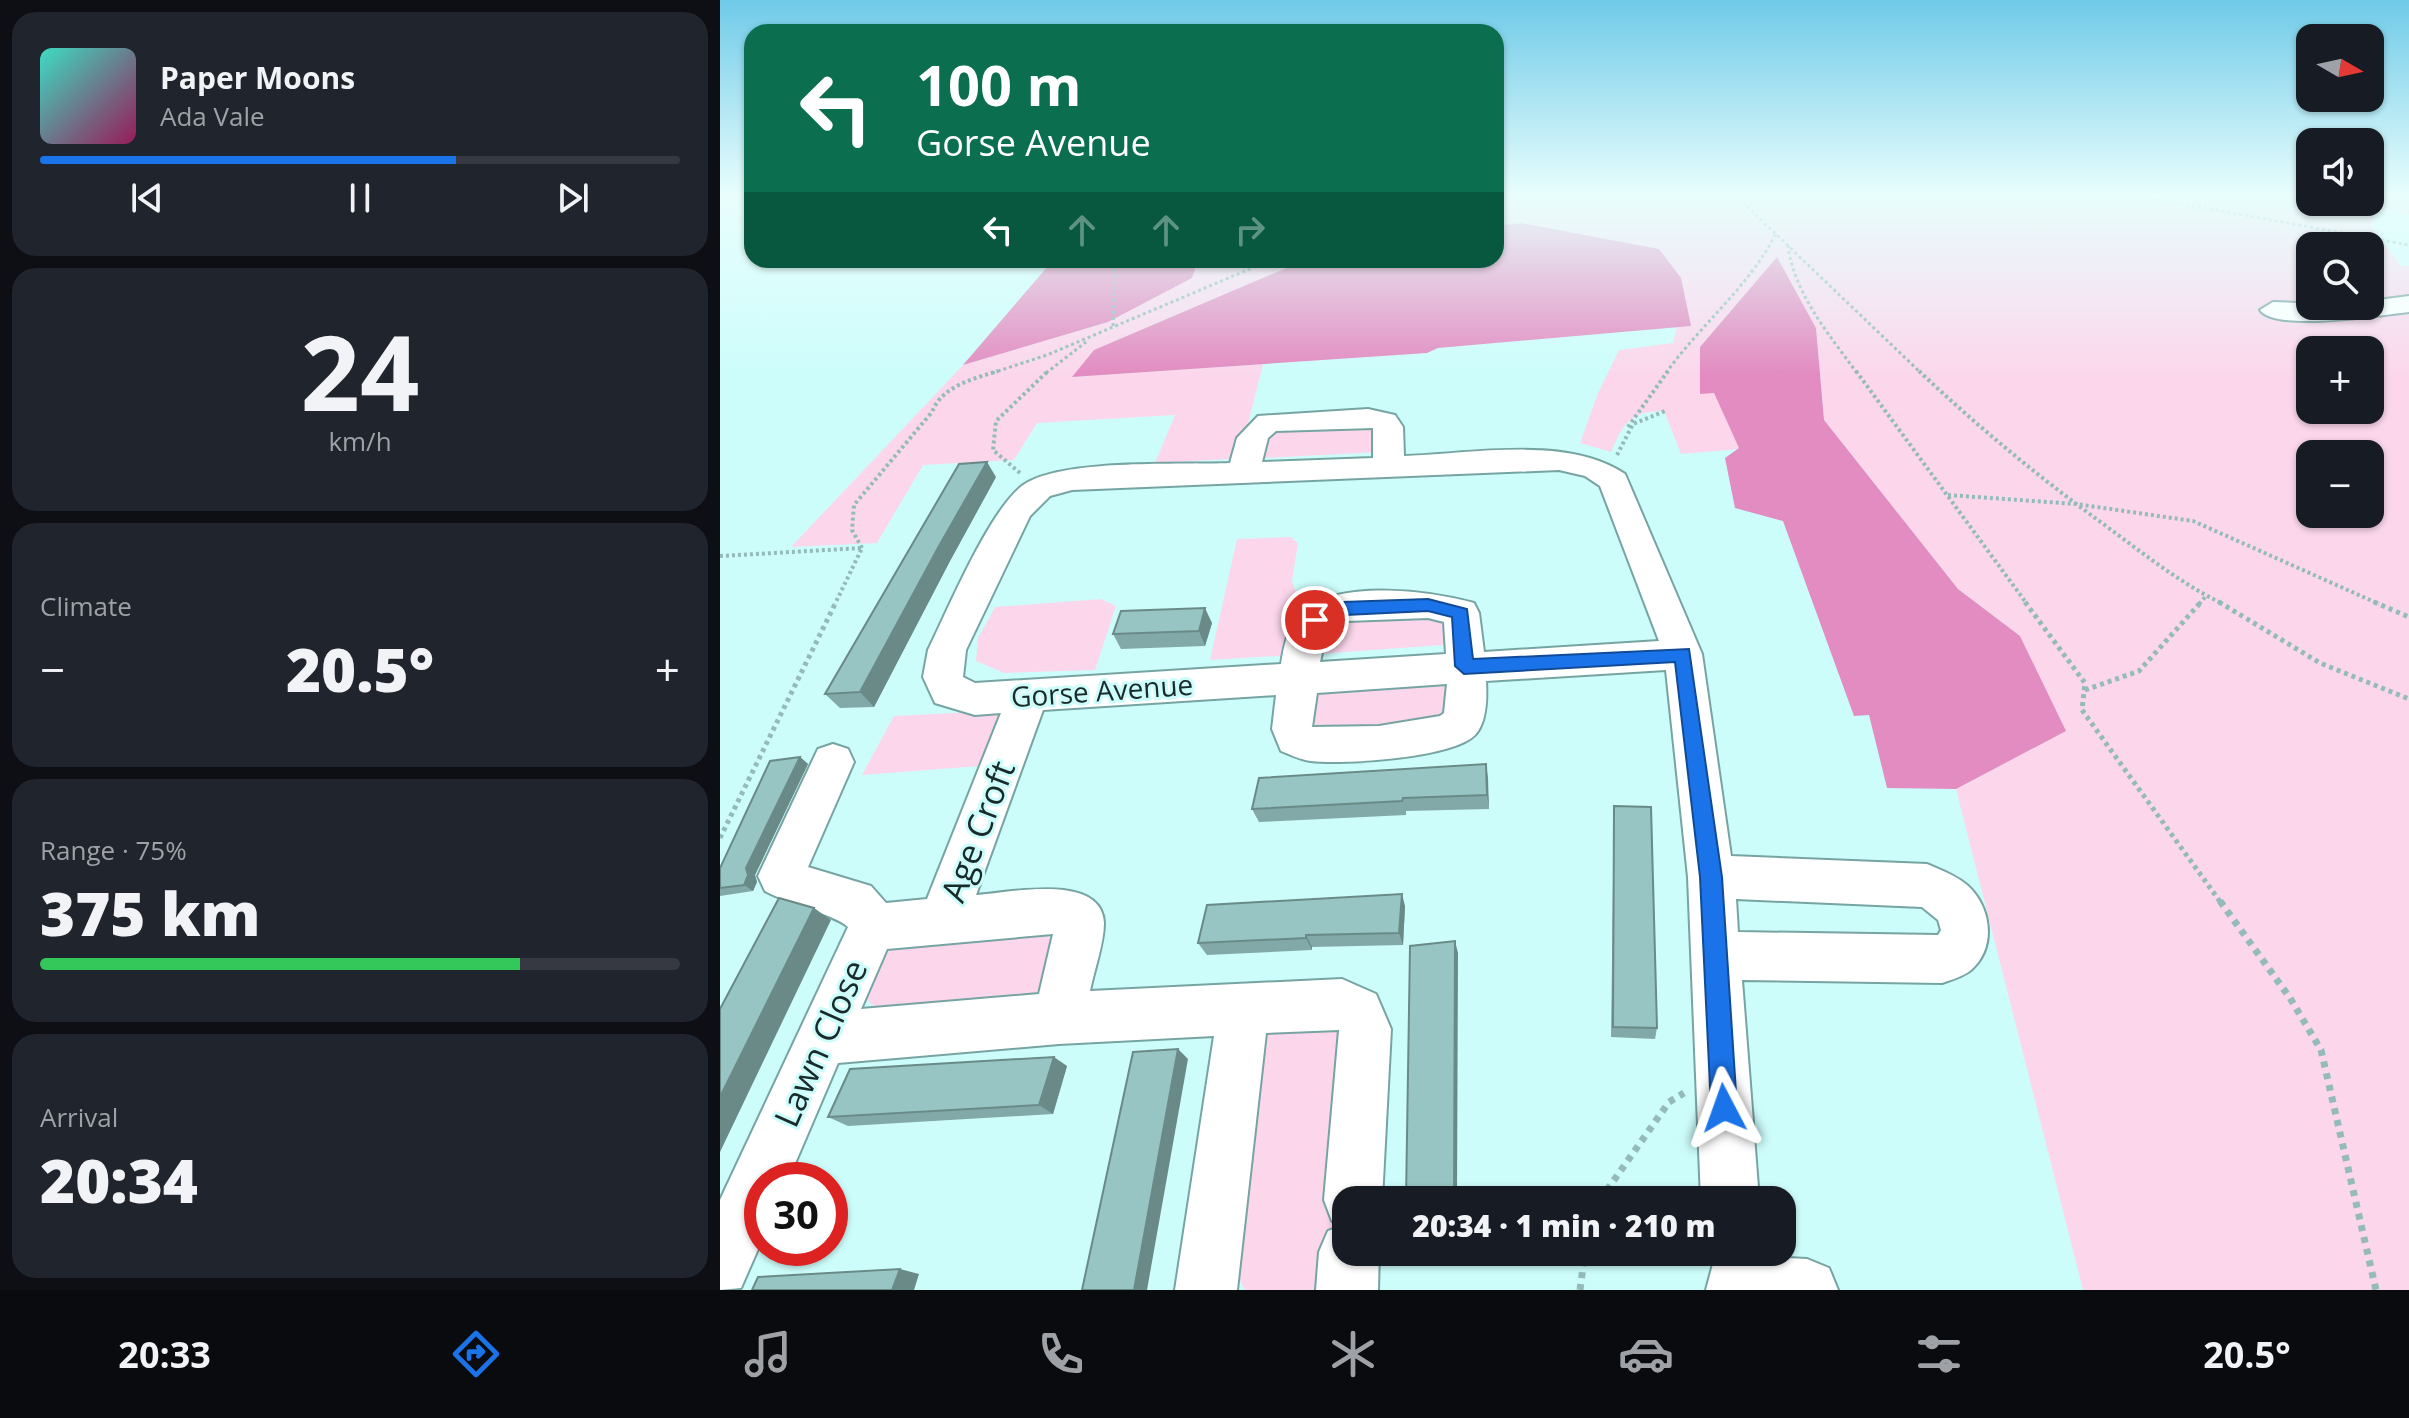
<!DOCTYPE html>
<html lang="en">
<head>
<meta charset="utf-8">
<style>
  :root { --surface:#171b24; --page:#20242c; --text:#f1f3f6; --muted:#9ea1a6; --line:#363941; --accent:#1a73e8 }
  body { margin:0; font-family:"Open Sans",sans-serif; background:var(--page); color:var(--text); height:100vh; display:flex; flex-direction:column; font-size:30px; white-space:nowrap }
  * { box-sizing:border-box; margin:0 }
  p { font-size:26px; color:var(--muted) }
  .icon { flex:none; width:44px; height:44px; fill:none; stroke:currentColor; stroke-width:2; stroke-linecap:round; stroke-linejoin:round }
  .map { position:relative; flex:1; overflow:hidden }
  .details { display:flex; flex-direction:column; gap:12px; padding:12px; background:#0d0f14; width:720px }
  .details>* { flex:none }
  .banner { position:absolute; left:24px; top:24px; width:760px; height:244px; border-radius:24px; box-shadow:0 2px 6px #0004; background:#0b6e4f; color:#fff; overflow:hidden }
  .needle { width:52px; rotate:99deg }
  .tools { position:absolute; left:1576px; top:24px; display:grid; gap:16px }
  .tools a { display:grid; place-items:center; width:88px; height:88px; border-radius:16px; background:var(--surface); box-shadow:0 2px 6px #0004; font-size:40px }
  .speed { position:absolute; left:24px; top:1162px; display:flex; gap:16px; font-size:40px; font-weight:700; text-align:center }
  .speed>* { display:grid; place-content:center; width:104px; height:104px; border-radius:50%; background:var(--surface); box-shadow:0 2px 6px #0004; line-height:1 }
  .speed .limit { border:12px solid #d22; background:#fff; color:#111 }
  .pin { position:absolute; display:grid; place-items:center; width:68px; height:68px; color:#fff; margin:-34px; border:4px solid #fff; border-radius:50%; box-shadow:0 2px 8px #0007 }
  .me { position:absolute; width:88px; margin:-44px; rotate:356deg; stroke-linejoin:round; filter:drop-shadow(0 0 6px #0008) }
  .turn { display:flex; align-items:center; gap:28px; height:168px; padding:0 40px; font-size:36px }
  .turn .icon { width:104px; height:104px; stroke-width:2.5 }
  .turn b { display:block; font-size:56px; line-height:68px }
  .lanes { display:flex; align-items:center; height:76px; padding:0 40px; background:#0003; justify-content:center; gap:40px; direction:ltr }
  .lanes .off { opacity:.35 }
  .big { font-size:60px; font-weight:800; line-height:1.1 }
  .details .tile { flex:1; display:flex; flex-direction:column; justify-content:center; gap:12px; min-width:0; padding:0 28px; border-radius:24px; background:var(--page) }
  .details .dial { align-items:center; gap:0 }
  .dial b { font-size:104px; line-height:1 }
  .song { display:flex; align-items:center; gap:24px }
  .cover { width:96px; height:96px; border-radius:12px; background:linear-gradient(135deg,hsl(170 70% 55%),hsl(330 70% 35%)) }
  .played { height:8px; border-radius:4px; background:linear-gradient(90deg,var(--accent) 65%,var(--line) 65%) }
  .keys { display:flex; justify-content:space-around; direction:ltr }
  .heat { display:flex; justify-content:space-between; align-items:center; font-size:44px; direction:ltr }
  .charge { height:12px; border-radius:6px; background:linear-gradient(90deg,#34c759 75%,var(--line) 0) }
  .trip { position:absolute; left:612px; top:1186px; width:464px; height:80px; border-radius:24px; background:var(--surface); box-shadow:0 2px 6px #0004; font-weight:800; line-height:80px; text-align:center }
  .menu { display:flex; height:128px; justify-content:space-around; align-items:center; background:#090b0e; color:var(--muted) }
  .menu .icon { width:56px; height:56px }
  .menu .current { color:var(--accent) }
  .menu b { font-size:36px; color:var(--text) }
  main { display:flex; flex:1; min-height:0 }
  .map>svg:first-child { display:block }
</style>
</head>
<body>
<main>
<section class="details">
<div class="tile">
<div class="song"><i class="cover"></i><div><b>Paper Moons</b><p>Ada Vale</p></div></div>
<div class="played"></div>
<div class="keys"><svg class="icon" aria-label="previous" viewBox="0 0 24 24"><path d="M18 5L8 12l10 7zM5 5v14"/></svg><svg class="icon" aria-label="pause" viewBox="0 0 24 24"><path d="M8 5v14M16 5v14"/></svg><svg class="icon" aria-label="next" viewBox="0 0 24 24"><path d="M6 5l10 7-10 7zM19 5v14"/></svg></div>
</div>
<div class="tile dial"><b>24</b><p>km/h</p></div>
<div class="tile"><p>Climate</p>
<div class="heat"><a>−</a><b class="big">20.5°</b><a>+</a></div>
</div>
<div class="tile"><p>Range · 75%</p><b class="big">375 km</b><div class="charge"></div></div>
<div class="tile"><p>Arrival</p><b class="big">20:34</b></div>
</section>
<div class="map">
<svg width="1689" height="1290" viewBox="0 0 1689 1290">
  <rect width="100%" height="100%" fill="#cdfdfb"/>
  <g fill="#fcd7ec" fill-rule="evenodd">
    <path d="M776,194h814v8h60v-8h39v20l-35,-7 -3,19 30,40h8v1024h-326l-127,-501 109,-58 -45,-95 -62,-47 -134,-169 -8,-92 -39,-71 -77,90v46l14,-1 26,57 -59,5 -17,-43c-34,1 -40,11 -53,41l-31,-9 18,-50 21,-43 54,-7 4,-16 14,-1 -32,-77 -138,-26 -25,3zM1590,246h60v60h-60zM1590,350h60v60h-60zM1590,454h60v60h-60z"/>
    <polygon points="478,260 585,260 374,350 353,377 543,364 521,452 511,459 435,463 455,415 317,423 294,460 203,465 157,543 71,547 243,365 388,322 471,278"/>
    <polygon points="659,426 659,452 544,458 547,438 566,427"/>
    <polygon points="571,537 578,543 572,581 579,603 570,650 558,656 490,660 517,539"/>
    <polygon points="381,599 396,606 375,670 284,673 256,661 258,638 275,607"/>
    <polygon points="728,615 737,644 598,654 605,623 617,616"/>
    <polygon points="730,686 738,688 721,722 602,733 590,718 597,693"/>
    <polygon points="273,711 283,718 260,766 142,775 174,716"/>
    <polygon points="321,929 334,943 327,981 313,996 159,1010 147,1000 148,977 162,957 182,941"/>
    <polygon points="606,1020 620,1031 628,1072 608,1284 604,1290 525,1290 515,1271 544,1037 557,1022"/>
  </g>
  <g fill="#e28cc1">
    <polygon points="801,223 939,249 961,278 971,326 718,348 707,353 352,377 374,350 585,260 776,260 776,226"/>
    <polygon points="1057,257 1096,328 1104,420 1238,589 1300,636 1346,731 1236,789 1167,788 1149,715 1134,716 1063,521 1015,508 1005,458 1019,448 994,393 980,394 980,347"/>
    <polygon points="316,260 478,260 472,278 388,322 243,365 329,265"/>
  </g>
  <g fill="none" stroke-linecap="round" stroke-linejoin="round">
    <defs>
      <g id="minor">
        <path d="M1689,296v16c-27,3 -134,20 -149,-2l13,-8 97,4v-5z"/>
        <path d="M648,409l27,6 8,12 1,29c68,-2 163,-21 221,18l77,180 29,202 196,8c14,6 28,11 40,21 24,21 30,62 4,85 -7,6 -20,10 -29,13l-200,-3 17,220h-58l-13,-323 -22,-207 -180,11c1,17 1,41 -11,54 -22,23 -133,30 -164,26 -10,-1 -20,-6 -30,-10l-9,-22 4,-34 -233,15 -67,185c31,-2 126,-23 128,28 0,21 -10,47 -14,68l252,-12 34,15 15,35 -9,171h-36v52h33l-1,38h-62l3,-38 9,-21 15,-6 -11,-4 -8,-21 15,-170 -73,3 -29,257h-62l39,-254 -155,8 -221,19 -50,117h-26v60l-21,48 -21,2v-90l128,-273c-10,-11 -64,-25 -83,-36l-7,-15 60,-127 15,-5 15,5 6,13 -46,105 63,19 15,17 41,-4 74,-186 -26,2 -40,-12 -12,-26 5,-27c19,-38 65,-150 100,-168 42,-23 152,-17 202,-19l7,-25 21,-22zM653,428v30l-111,4 6,-24 8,-7zM839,470l26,6 15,10 59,155 -175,11 -5,-39 -5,-10c-43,-12 -130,-23 -169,6 -16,12 -21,36 -24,55l-306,19 -12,-6 3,-27 64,-134 20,-20 22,-6zM708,618l16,4 2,32 -126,8 6,-28 21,-13zM727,684l-3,29 -4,3 -61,10 -67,1 5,-34zM1016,899l186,8 16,13 3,10 -3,5 -200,-3zM333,934l-14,60 -178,15 26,-60z"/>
        <polygon points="1015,1255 1087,1259 1109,1268 1118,1290 986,1290 993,1264"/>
      </g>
    </defs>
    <use href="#minor" stroke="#76a4a2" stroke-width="4"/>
    <g stroke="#94bbba" stroke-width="3" stroke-dasharray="3 3" stroke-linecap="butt">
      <polyline points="1014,194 1201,373"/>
      <polyline points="1407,194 1689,245"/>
      <path d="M1068,245c5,47 42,91 69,128"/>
      <polyline points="386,260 395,272 393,328"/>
      <polyline points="272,373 327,355 551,260"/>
      <polyline points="326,373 366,342"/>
      <path d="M946,373c35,-49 84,-87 110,-140"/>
    </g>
    <g stroke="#94bbba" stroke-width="4" stroke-dasharray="3 3" stroke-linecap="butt">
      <polyline points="1136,371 1307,604"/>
      <path d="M1199,371c59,56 121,107 187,155 38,28 74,57 117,78"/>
      <polyline points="908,427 948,371"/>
      <polyline points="897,455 913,424 945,411"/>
      <polyline points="300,473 273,450 276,421 328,371"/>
      <polyline points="1228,495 1356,504 1473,521 1659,604"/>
      <path d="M142,548l-10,-18 2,-25 78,-93c10,-26 41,-33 66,-41"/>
      <polyline points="0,556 142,548 115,604"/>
      <polyline points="1479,604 1487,595"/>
    </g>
    <g stroke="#94bbba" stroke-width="5" stroke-dasharray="4 4" stroke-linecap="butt">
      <polyline points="1305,602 1365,683 1362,710 1501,903"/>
      <polyline points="1499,602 1600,663 1689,699"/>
      <polyline points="1654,602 1689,617"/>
      <polyline points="1365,690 1419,671 1481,602"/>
      <polyline points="0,838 116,602"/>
    </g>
    <g stroke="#94bbba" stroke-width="7" stroke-dasharray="6 6" stroke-linecap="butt">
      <polyline points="1500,901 1570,998 1601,1050 1656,1290"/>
      <polyline points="880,1200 949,1102 964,1093"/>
      <polyline points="860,1290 865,1252"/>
    </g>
    <use href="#minor" fill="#fff" fill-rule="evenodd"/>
  </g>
  <g fill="#82a9a8">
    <polygon points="276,477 230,561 154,707 120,708 105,694"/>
    <polygon points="492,623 485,646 401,649 393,634"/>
    <polygon points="80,757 88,764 35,875 37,882 33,891 0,896 0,868"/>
    <polygon points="766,764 769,809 686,811 686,815 539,822 532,809"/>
    <polygon points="894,806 937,1028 935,1039 891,1037"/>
    <polygon points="685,906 683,945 592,947 592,950 487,955 478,943"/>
    <polygon points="347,1066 333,1114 128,1126 108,1117"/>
    <polygon points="737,1252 737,1259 689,1265 685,1260"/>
  </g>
  <g fill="#6a8a88">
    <polygon points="267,462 276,477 230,561 154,707 140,692 219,546"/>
    <polygon points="485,608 492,623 485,646 479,631"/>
    <polygon points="80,757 88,764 35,875 37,882 33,891 24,885 26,868"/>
    <polygon points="766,764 768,778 769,809 767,795"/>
    <polygon points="682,894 685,906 683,945 679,933"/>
    <polygon points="94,908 111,920 0,1152 0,1097"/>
    <polygon points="586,935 592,947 592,950 586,938"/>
    <polygon points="735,941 738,953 737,1200 734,1200"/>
    <polygon points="458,1049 468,1059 427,1290 414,1290"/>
    <polygon points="334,1057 347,1066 333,1114 319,1105"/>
    <polygon points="180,1269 199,1274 194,1290 172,1290"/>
  </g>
  <g fill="#97c5c3" stroke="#6a8a88" stroke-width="2">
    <polygon points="267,462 219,546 140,692 105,694 239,464"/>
    <polygon points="485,608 479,631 393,634 401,611"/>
    <polygon points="80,757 26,868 28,875 24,885 0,888 0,868 50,761"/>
    <polygon points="766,764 767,795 683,798 682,801 532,809 539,778"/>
    <polygon points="894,806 931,807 937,1028 893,1027"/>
    <polygon points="682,894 679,933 586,935 586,938 478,943 487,905"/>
    <polygon points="59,898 94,908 0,1097 0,1009"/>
    <polygon points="735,941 734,1200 686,1200 690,946"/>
    <polygon points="458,1049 414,1290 362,1290 413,1052"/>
    <polygon points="334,1057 319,1105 108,1117 130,1069"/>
    <polygon points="685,1252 734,1252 734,1253 685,1260"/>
    <polygon points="180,1269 172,1290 32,1290 38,1277"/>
  </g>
  <linearGradient id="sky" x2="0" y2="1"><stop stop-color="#6fcae8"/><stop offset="0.52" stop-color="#e8fefd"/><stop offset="1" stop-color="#e8fefd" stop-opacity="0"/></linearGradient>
  <rect width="1689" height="374" fill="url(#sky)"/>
  <polygon fill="#1a73e8" stroke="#114b97" stroke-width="2" points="708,599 747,609 753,659 969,649 1002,877 1017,1108 1013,1118 1004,1122 995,1118 991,1108 980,877 955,662 744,674 735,666 732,617 708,611 625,615 595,627 587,620 589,615 623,602"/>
  <g text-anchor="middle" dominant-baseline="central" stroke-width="6" stroke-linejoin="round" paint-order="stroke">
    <g font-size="28" fill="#182b2a" stroke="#cdfdfb">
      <text transform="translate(382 690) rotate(-4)">Gorse Avenue</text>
    </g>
    <g font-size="34" fill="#182b2a" stroke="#cdfdfb">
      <text transform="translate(257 831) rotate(-69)">Age Croft</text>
      <text transform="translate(100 1043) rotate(-66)">Lawn Close</text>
    </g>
  </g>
</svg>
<div class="tools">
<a><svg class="needle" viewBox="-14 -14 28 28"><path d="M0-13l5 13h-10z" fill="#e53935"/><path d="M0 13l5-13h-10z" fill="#9ea1a6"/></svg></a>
<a><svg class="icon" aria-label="sound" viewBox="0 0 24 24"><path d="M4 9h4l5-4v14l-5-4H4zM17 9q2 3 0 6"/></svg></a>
<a><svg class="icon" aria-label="search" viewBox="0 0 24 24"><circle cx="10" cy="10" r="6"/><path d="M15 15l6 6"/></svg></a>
<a>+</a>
<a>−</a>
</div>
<div class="speed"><div class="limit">30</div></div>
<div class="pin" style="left:595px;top:620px;background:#d93025"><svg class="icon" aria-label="arrive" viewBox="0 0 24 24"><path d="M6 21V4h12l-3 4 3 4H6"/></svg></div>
<svg class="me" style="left:1004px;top:1108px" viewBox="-20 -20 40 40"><path d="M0-17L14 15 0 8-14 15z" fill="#1a73e8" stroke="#fff" stroke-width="4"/></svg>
<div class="trip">20:34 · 1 min · 210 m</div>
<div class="banner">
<div class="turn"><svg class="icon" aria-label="left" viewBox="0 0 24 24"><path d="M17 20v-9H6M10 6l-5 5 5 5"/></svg><div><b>100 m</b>Gorse Avenue</div></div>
<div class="lanes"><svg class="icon" aria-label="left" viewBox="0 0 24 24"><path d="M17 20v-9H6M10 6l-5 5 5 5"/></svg><svg class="icon off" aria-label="ahead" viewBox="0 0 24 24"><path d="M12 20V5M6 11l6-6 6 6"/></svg><svg class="icon off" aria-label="ahead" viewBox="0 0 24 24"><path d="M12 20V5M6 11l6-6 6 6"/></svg><svg class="icon off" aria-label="right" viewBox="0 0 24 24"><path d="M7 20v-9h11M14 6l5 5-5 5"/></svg></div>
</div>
</div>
</main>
<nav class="menu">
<b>20:33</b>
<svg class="icon current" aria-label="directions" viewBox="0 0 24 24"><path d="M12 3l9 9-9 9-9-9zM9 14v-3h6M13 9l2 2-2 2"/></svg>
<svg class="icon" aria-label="music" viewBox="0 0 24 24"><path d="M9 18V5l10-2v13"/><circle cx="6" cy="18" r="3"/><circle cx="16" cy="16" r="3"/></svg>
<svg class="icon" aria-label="phone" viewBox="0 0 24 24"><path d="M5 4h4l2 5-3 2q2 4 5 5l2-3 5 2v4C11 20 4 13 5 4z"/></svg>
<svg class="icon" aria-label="climate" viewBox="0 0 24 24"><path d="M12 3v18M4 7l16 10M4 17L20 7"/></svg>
<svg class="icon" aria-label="car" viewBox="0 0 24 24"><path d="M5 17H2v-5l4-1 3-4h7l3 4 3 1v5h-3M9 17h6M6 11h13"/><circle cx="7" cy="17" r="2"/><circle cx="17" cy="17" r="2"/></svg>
<svg class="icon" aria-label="filters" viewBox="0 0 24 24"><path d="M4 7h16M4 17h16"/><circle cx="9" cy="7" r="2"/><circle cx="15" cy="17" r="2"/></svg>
<b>20.5°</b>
</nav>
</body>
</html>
